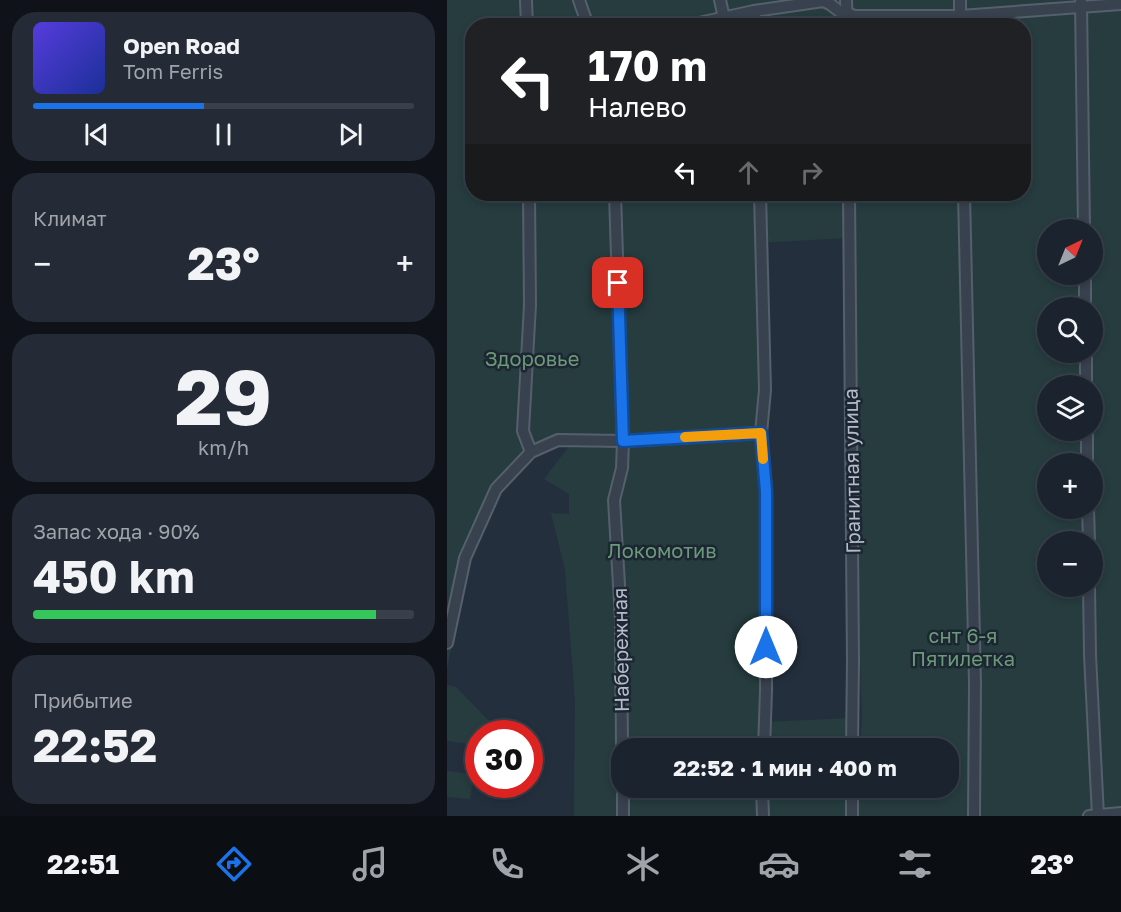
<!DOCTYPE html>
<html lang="ru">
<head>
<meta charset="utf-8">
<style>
  :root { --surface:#1b232e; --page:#242b36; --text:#f1f3f6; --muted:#a0a4aa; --line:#39404a; --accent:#1a73e8 }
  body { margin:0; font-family:"Golos Text",sans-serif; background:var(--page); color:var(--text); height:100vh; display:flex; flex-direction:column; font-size:22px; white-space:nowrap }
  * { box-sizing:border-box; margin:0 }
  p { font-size:20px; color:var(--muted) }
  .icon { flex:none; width:33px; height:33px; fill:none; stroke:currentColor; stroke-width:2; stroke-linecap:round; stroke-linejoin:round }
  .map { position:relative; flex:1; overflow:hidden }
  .panel { display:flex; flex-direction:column; gap:12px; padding:12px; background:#0f1319; width:447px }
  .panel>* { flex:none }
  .top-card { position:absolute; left:18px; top:18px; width:566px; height:183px; border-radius:24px; box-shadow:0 3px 9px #0003,0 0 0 2px var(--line); background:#202124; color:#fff; overflow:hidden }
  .needle { width:39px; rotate:43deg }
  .controls { position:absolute; left:590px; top:219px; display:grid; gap:12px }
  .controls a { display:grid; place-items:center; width:66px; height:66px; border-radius:50%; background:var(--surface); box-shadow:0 3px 9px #0003,0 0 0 2px var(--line); font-size:30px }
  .speed { position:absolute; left:18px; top:720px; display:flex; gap:12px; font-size:30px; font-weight:700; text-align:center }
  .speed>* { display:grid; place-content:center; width:78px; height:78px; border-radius:50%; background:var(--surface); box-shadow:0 3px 9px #0003,0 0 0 2px var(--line); line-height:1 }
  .speed .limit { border:9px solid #d22; background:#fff; color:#111 }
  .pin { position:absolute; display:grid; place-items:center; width:51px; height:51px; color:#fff; margin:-26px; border-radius:12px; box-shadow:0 3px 9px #0006 }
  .me { position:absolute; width:66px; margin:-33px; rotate:0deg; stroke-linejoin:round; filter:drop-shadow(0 0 4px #0008) }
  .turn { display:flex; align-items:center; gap:21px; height:126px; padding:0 24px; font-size:27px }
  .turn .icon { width:78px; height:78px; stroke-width:2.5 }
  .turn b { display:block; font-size:42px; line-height:51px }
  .lanes { display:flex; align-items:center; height:57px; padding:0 24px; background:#0003; justify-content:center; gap:30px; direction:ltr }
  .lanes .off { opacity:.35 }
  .big { font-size:45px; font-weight:700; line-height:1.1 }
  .panel .card { flex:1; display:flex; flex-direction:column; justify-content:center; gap:9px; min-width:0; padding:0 21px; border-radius:24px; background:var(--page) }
  .panel .dial { align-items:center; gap:0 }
  .dial b { font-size:78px; line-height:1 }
  .song { display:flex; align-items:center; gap:18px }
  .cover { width:72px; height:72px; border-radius:9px; background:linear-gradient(135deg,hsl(250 70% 55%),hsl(230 70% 35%)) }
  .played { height:6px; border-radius:3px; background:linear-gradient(90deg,var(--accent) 45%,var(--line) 45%) }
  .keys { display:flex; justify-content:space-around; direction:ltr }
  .heat { display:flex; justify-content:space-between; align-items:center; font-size:33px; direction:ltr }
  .charge { height:9px; border-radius:4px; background:linear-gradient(90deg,#34c759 90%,var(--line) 0) }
  .trip { position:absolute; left:164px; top:738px; width:348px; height:60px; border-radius:24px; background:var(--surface); box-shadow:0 3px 9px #0003,0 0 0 2px var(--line); font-weight:700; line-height:60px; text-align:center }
  .tabs { display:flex; height:96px; justify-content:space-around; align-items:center; background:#0b0e12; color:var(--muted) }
  .tabs .icon { width:42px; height:42px }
  .tabs .selected { color:var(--accent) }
  .tabs b { font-size:27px; color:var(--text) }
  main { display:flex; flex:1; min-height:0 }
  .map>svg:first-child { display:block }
</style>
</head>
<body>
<main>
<section class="panel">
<div class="card">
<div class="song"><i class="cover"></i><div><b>Open Road</b><p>Tom Ferris</p></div></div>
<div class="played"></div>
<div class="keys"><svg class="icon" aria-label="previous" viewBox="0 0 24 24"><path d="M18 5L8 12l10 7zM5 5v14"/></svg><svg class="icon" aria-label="pause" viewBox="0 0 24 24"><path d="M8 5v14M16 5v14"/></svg><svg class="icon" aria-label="next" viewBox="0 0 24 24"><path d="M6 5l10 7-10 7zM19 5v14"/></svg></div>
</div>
<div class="card"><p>Климат</p>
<div class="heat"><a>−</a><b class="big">23°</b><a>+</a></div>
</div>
<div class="card dial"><b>29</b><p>km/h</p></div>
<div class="card"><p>Запас хода · 90%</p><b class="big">450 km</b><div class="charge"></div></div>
<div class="card"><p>Прибытие</p><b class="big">22:52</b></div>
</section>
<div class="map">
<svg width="674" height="816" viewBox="0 0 674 816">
  <rect width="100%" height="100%" fill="#242f3e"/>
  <g fill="#263c3f" fill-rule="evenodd">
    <path d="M0,0h674v816h-265l2,-28h90v-40h-88l2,-28 -16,-482 -89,5 6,479 90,-4 -1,30h-231v40h230v28h-277l1,-116 -10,-130 -14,-57 18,1v-20l-25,-15 29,-38 -40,4 -49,57 -37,166zM26,26h550v168h-550zM600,230h45v44h-45zM600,308h45v44h-45zM600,386h45v44h-45zM600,464h45v44h-45zM600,542h45v44h-45z"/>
    <polygon points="0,685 9,687 49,728 49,733 32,734 31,745 0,741"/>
    <polygon points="0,771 27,774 23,799 0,797"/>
  </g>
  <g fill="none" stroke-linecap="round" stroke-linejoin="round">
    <defs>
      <g id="minor">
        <polyline points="79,0 80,26"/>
        <polyline points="132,0 141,26"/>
        <polyline points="273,0 277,18"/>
        <polyline points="399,0 400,26"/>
        <polyline points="513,0 513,26"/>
        <polyline points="634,2 637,230"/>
        <polyline points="307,11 310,26"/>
        <polyline points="238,26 307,11 376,1 383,4 392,11 408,16 513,16 674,4"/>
        <polyline points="82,194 83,305 76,431 84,452"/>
        <polyline points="168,194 176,441 175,468 167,500 174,619 175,748"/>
        <polyline points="313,194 318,390 314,433 319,491 319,691 317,748"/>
        <polyline points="402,194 406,661 405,748"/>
        <polyline points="517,194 528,684 527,816"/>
        <polyline points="638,274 638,308"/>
        <polyline points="639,352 639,386"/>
        <polyline points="640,430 640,464"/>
        <polyline points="641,508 642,542"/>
        <polyline points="642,586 643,655 651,816"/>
        <polyline points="0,643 18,558 49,489 84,452 111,440 176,441 314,433"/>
        <polyline points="176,788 176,816"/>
        <polyline points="315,788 316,816"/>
        <polyline points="405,816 405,788"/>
        <polyline points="642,816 674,813"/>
      </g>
    </defs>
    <use href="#minor" stroke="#565f6c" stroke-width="14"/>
    <use href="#minor" stroke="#38414e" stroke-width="10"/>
  </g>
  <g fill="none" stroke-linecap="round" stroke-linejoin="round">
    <defs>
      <polyline id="route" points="171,283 176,441 314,433 319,491 319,647"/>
    </defs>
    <use href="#route" stroke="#114b97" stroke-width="15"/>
    <use href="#route" stroke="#1a73e8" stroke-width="10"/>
    <polyline stroke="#f59e0b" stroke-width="10" points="238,437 314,433 316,459"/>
  </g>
  <g text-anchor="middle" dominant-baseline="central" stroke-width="5" stroke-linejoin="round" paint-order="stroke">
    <g font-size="20" fill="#6b9a76" stroke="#1d2633">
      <text x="85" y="358">Здоровье</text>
      <text x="215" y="550">Локомотив</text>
      <text x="516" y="635">снт 6-я<tspan x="516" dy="23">Пятилетка</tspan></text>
    </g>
    <g font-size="20" fill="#b4bcc9" stroke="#1d2633">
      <text transform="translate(404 471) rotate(-91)">Гранитная улица</text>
      <text transform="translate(173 650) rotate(-91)">Набережная</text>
    </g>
  </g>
</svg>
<div class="controls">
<a><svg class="needle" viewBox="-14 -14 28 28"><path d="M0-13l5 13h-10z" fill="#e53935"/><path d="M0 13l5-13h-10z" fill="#a0a4aa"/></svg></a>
<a><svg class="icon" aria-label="search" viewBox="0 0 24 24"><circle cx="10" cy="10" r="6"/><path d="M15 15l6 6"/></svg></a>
<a><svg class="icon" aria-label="layers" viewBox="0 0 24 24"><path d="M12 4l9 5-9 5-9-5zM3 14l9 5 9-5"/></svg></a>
<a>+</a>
<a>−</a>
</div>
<div class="speed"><div class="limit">30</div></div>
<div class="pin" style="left:171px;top:283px;background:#d93025"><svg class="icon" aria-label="arrive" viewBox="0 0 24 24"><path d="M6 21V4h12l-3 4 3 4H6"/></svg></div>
<svg class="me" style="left:319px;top:647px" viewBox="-20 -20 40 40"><circle r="19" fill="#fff"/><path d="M0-13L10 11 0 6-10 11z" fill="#1a73e8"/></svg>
<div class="trip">22:52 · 1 мин · 400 m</div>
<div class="top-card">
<div class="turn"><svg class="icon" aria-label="left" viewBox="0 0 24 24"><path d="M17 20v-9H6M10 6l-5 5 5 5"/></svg><div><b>170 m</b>Налево</div></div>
<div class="lanes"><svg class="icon" aria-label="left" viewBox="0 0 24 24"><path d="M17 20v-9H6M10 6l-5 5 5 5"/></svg><svg class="icon off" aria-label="ahead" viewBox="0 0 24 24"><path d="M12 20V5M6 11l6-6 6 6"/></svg><svg class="icon off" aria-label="right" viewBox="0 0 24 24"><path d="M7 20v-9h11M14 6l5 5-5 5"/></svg></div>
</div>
</div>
</main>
<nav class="tabs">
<b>22:51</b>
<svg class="icon selected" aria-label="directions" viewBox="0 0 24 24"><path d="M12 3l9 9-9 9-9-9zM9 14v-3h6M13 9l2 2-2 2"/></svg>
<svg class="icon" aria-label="music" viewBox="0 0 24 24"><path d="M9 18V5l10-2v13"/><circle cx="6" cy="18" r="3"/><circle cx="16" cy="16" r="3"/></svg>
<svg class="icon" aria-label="phone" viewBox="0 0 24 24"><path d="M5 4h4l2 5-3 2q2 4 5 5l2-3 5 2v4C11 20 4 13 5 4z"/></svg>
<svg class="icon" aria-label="climate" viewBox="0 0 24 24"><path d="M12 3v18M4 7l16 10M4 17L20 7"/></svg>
<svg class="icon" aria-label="car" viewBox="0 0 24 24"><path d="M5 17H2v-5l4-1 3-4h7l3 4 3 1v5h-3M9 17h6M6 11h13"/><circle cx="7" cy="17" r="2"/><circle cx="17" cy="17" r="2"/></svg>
<svg class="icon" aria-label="filters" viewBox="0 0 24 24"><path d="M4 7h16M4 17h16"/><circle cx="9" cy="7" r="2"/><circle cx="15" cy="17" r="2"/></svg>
<b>23°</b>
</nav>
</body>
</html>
